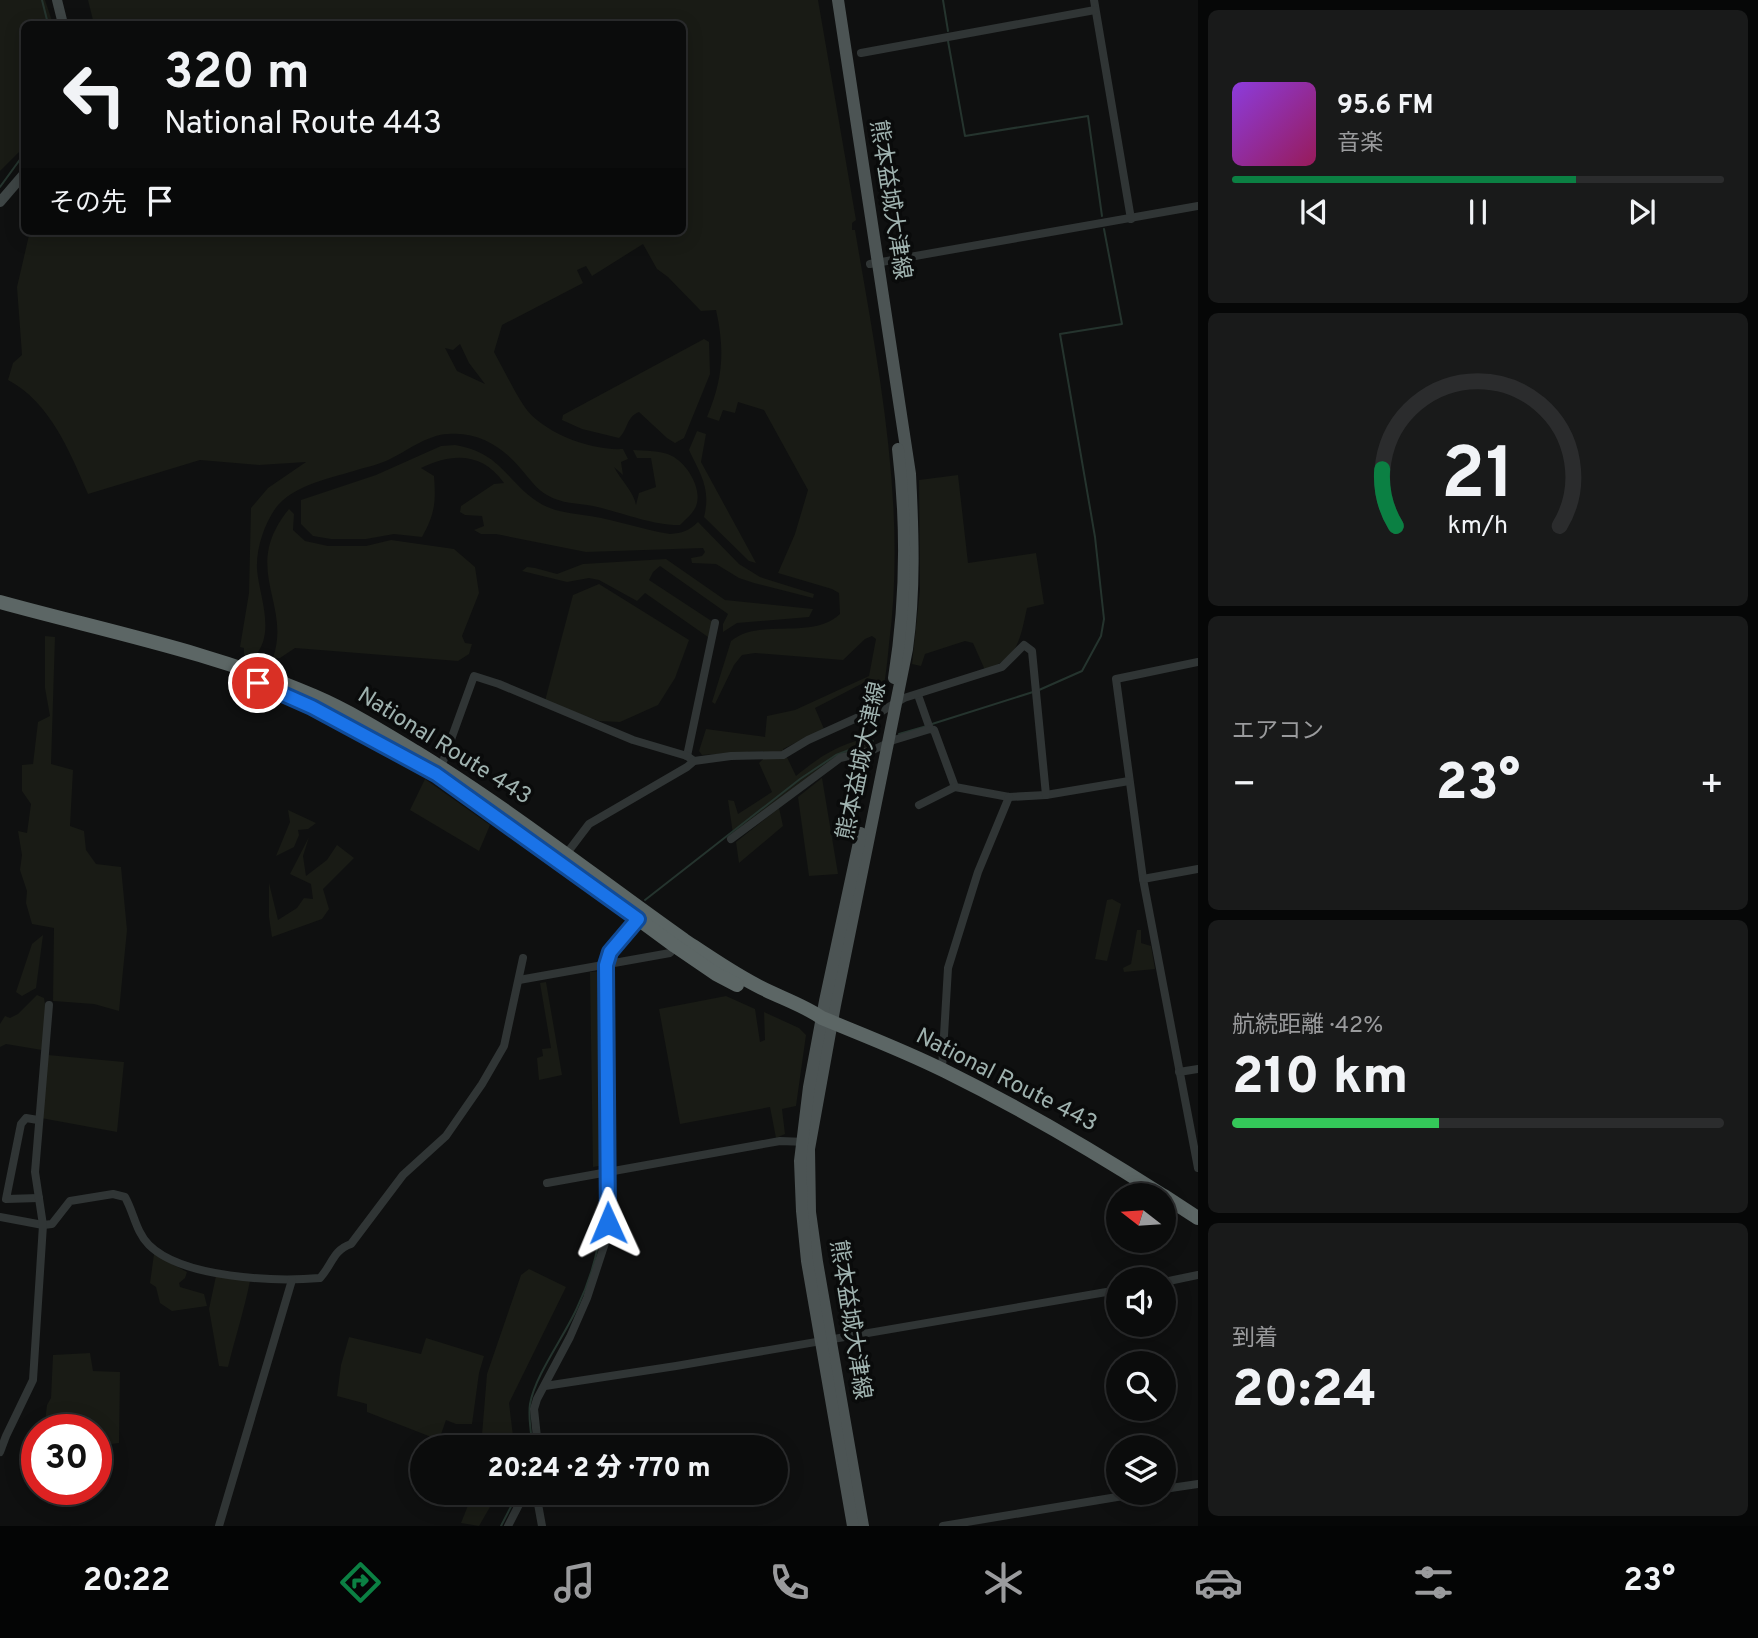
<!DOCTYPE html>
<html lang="ja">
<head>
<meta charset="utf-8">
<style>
  :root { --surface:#0b0c0c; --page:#191a1a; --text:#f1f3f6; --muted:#9a9b9d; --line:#2b2c2d; --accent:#0b8043 }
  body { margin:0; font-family:Overpass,"Noto Sans JP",sans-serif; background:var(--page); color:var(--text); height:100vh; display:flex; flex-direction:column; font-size:26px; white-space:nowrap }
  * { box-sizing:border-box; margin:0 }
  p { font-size:23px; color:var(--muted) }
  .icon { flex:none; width:38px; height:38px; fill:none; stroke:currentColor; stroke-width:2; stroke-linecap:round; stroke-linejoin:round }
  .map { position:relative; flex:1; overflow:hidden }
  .drawer { display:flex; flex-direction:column; gap:10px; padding:10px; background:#060707; width:560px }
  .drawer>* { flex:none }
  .banner { position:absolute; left:21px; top:21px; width:665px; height:214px; border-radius:10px; box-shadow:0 4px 18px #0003,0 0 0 2px var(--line); background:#0b0c0c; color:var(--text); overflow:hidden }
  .needle { width:46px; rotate:287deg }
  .tools { position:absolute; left:1106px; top:1183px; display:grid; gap:14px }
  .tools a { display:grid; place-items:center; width:70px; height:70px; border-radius:50%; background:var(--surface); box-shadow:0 4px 18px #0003,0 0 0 2px var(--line); font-size:35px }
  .speed { position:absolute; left:21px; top:1414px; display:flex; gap:14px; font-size:35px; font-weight:700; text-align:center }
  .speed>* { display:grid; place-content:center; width:91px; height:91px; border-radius:50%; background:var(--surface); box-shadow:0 4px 18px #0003,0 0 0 2px var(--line); line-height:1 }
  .speed .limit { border:10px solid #d22; background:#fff; color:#111 }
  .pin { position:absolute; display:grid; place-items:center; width:60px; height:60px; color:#fff; margin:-30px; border:4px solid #fff; border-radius:50%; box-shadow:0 2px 7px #0007 }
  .me { position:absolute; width:77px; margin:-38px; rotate:359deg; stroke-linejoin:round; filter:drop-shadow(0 0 5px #0008) }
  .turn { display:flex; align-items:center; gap:24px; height:147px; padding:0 28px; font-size:32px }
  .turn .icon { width:91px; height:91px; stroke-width:2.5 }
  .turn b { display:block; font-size:49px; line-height:60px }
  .then { display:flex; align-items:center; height:66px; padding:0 28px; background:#0003; gap:14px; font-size:26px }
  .big { font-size:52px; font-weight:800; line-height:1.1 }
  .drawer .tile { flex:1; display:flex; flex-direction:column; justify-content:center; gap:10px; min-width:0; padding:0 24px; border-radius:10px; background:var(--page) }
  .drawer .dial { align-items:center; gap:0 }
  .dial svg { height:182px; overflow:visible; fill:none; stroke:var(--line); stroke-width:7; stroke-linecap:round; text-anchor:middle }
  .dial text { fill:var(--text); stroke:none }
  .song { display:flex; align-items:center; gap:21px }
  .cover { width:84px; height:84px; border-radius:10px; background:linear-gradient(135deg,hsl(270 70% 55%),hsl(330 70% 35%)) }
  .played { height:7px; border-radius:4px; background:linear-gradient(90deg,var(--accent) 70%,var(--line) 70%) }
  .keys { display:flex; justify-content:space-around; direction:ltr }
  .heat { display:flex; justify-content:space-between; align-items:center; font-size:38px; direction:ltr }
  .charge { height:10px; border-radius:5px; background:linear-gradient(90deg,#34c759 42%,var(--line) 0) }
  .trip { position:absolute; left:410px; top:1435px; width:378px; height:70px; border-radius:35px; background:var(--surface); box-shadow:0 4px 18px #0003,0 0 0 2px var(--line); font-weight:800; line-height:70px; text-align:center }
  .menu { display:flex; height:112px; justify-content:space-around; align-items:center; background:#040505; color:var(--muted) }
  .menu .icon { width:49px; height:49px }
  .menu .selected { color:var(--accent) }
  .menu b { font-size:32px; color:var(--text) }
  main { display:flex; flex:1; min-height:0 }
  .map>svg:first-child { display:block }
</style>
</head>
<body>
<main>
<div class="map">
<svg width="1198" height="1526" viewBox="0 0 1198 1526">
  <rect width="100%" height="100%" fill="#0f1010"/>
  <g fill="#191b15" fill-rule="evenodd">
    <polygon points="0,0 45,0 53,24 24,24 24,147 0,171"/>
    <path d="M88,0h730l38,220 -4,3v7h3c23,136 52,275 34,414 -2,21 -4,42 -10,63l-2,-5 4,-13 -10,-10 -56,29 9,21 -41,20 13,27c26,-21 40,-30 73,-39v11l-31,8 -105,78 -5,-34 6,1 4,13 34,-22 -13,-29 6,-6 -2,-6 -61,4 -3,-4 7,-22 59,8 2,-21 28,-6 74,-34 7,-37 -4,-3 -7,3 -22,21 -88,-7 -13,2 -8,10 -19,39 -3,-2 19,-61c29,-24 80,0 109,-27l-1,-21 -7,-4 -54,-16 17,-39 13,-44 -44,-80 -26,-8 -3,11 -12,-3 -4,11 -12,-4c16,-38 18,-67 9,-107l-15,1 -33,-34 -11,-8 -14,-25 -51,32 -6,-10 -9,4 6,13 -81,42 -8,27c10,18 19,37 30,54 18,27 68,45 99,43l5,10 -7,3 2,13 -9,-8c6,12 20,25 22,38l3,-12 17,-6 -5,-29h-14l-4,-8c12,1 28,0 39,6 14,7 29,30 25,47 -2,9 -10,15 -17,22 -25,1 -60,-13 -87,-19 -16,-3 -31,-2 -46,-11 -10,-5 -18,-17 -26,-26 -18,-22 -43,-38 -73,-35 -22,1 -42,18 -62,27 -8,3 -17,6 -26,8 -27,9 -67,15 -85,40 -11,16 -19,40 -18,60 2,27 19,63 -2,87l-11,-1v-7l-4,-1 9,-54 2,-85 17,-20 38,-26 -47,3 -59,-5 -112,34c-18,-42 -38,-92 -80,-114l5,-17 9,-8 -5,-68 13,-56h652v-207h-588zM460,344l9,19 16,21 -28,-13 -12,-23 8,2z"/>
    <path d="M704,339l5,3 1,32 -26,64 -9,5 -8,-5 -28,-26c-13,5 -11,18 -20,26l-37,-9 -20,-9 1,-5z"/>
    <path d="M697,431l9,3 -5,28 55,101 -7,-2 -45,-44c7,-28 -3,-42 -15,-67z"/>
    <path d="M455,445c49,8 52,40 88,60 16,8 30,8 47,11 27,4 53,14 80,18 12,-1 19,-3 28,-12l41,42 21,13 54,17 -1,4 -59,-15 -15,-5 -23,-14 -24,-1 -1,-5 11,-2 3,-4 -2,-4 -117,4 -90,-18h-15l-7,-4 10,-4 -2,-10 -17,-1 -5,-3 1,-6 33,-22 10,-1c-22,-31 -52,-30 -83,-15l13,8c2,26 1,38 -12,61l-28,-3 -28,5h-35l-18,-3 -12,-12v-24l75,-25 65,-29z"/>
    <path d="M958,475l10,88 68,-10 8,51 -17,4c-7,31 -8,50 -42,62l-12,-27 -8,-2 -40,13 -4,12 -9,-2 8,-74 -1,-110z"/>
    <path d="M289,509l5,5 -1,16 12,11 23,5h38l25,-6 63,9 21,18 4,26 -17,43 3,7 7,1 -3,10 -11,7 -163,-13 -15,10h-7c19,-56 -33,-89 16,-149z"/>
    <polygon points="666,559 725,600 813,609 809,617 737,623 723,632 723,624 728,614 660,566 653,572 649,580 713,622 708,637 645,593 637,601 599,580 589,578 567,582 522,571 527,567 535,568 557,574 583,564"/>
    <polygon points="599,584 689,640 675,678 658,705 620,722 599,721 545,701 573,595"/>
    <polygon points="45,636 55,637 51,764 73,770 70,826 84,831 86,850 96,864 121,867 127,930 119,1011 94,1004 53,1001 54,928 32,924 26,903 27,891 20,870 22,855 18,831 27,833 31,804 22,791 22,765 33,764 38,722 50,716 45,688"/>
    <polygon points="822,778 838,874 809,876 798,797"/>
    <polygon points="425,779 490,825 479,851 410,810"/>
    <polygon points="779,808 783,826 739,863 736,842"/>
    <polygon points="288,810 316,823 308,829 298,830 299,835 294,847 276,856 290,822"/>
    <polygon points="309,837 303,856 306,876 327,860 337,845 354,858 323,889 329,909 322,919 272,937 269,917 269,883 278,920 297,908 304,898 313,899 311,884 290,874"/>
    <polygon points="1112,899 1121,904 1107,961 1095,959 1107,900"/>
    <polygon points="1137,930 1141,930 1141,943 1151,946 1155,969 1124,972 1123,968 1131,964"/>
    <polygon points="43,935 36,988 22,996 16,992 32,944"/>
    <polygon points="603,971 604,1165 593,1167 590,972"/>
    <polygon points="546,982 562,1075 539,1080 537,1058 543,1056 542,1049 551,1048 540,983"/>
    <polygon points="37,995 44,998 46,1010 42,1050 6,1044 0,1047 0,1024 5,1016 10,1018 18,1014"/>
    <polygon points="726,996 755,1009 760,1042 765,1040 764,1012 799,1028 806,1035 796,1106 782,1109 785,1134 776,1138 770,1107 680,1124 659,1009"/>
    <polygon points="48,1055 124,1062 117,1132 41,1118"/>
    <polygon points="154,1254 187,1272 185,1278 179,1283 180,1287 204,1294 207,1306 172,1311 160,1303 156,1287 150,1283"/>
    <polygon points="529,1269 566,1287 509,1403 513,1436 507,1447 481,1447 487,1374 521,1275"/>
    <path d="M216,1276l34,5c-6,30 -15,57 -22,86l-9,-1 -10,-57z"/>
    <polygon points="349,1337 421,1354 426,1338 484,1356 479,1373 472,1424 456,1424 446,1420 439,1440 367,1412 367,1404 337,1396 341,1365"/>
    <polygon points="90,1353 93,1371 120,1372 119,1443 96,1446 96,1430 44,1430 47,1405 51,1398 53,1355"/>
    <polygon points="473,1493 498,1493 479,1526 461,1523"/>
  </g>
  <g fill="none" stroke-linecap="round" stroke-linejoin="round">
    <g stroke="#25342e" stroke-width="2">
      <polyline points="42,0 48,24"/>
      <polyline points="943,0 948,31"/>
      <polyline points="948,41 965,136 1088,116 1102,216"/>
      <polyline points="0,187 24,154"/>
      <polyline points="1039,690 1082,671 1101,636 1104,619 1095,537 1060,334 1122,324 1104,229"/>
      <polyline points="932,724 1033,692"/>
      <polyline points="899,734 927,726"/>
      <polyline points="645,900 800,779 836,755 873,741"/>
      <polyline points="602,962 609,944 624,925"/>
      <polyline points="601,968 602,1169"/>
      <path d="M533,1447c-2,-14 -5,-29 -3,-43 5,-29 34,-67 47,-96 21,-44 27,-82 25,-130"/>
      <polyline points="501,1526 518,1493"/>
    </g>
    <g stroke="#303535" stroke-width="8">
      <polyline points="1094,0 1131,219"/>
      <polyline points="861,53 1095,10"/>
      <polyline points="870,264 1198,206"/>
      <polyline points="1198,662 1116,679 1143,879 1198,1168"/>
      <polyline points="918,695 930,729 934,730 955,787 1009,797 1046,795 1129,781"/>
      <polyline points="687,756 715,623"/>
      <polyline points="436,773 441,767 474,676 499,684 633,740 687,756 694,761"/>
      <polyline points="919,805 955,787"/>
      <polyline points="731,839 840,758 873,750 894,740 930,729"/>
      <polyline points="564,857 589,824 687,767 694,761 731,756 783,755 808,740 861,716 882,711 904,698 1002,667 1024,645 1032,651 1046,795"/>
      <polyline points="1143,879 1198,869"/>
      <polyline points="519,980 670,953 675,946"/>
      <polyline points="942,1069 948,968 978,872 1009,797"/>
      <polyline points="1179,1072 1198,1069"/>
      <polyline points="38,1120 26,1118 21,1124 6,1199 39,1198"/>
      <polyline points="547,1183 780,1141 807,1142"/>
      <path d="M0,1217l43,8 9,-1 18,-23 43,-7 12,3c9,16 11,35 24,48 33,33 126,37 171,33 12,-13 13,-28 31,-34l52,-69 43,-39 36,-52 22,-38 19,-88"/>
      <polyline points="1164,1282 1198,1275"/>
      <polyline points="545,1386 676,1366 1118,1290"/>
      <polyline points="538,1447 534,1409 537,1399 570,1337 587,1298 607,1237 606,965 610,952 638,919"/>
      <polyline points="0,1452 6,1436 33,1380 43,1225 35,1172 49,1005"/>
      <polyline points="1164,1489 1198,1484"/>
      <polyline points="536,1493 542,1526"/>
      <polyline points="219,1526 292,1280"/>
      <polyline points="508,1526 525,1493"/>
      <polyline points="943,1526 1141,1493"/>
    </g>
    <g stroke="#3e4545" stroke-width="10">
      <polyline points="57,0 63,24"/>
      <polyline points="0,202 24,174"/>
    </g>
    <g stroke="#4c5454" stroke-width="12">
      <path d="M838,0l72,474c3,58 5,117 -3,175l-72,356 -26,144 1,63 7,50 46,264"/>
      <path d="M894,678c12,-75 13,-153 4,-229"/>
      <polyline points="853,1526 807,1261 802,1211 800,1161 809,1087 825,1001 861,833"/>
    </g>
    <g stroke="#5c6665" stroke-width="14">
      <path d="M0,602c105,29 213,50 314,94 35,15 69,36 102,56 93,57 179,125 268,188 24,16 47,32 72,45 22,12 46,19 66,33 41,17 83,33 123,53 75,37 147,79 217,124"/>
      <polyline points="261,685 312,707 406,756"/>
      <polyline points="502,819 675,946 716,974 737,985"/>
      <polyline points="1164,1196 1198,1218"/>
    </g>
  </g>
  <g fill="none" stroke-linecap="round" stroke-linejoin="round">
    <defs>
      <polyline id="route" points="258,683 312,707 436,774 638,919 610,952 606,965 608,1223"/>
    </defs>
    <use href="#route" stroke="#114b97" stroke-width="18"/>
    <use href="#route" stroke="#1a73e8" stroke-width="12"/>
  </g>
  <g text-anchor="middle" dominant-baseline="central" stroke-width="7" stroke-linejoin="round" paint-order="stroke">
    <g font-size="23" fill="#9fb2af" stroke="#0a0b0b">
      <text transform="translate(889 200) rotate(81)">熊本益城大津線</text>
      <text transform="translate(444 747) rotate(32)">National Route 443</text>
      <text transform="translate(863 761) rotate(-78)">熊本益城大津線</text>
      <text transform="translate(1006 1081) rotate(27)">National Route 443</text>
      <text transform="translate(849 1320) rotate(81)">熊本益城大津線</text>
    </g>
  </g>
</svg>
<div class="tools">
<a><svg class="needle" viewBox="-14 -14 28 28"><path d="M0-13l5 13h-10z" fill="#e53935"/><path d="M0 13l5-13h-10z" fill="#9a9b9d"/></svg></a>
<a><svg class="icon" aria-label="sound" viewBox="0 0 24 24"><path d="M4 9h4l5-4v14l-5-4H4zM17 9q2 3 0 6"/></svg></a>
<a><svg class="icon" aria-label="search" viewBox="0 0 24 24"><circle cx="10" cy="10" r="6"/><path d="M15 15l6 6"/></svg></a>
<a><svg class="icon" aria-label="layers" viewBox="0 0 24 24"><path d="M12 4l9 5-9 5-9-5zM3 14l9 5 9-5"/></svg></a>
</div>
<div class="speed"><div class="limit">30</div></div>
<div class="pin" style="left:258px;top:683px;background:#d93025"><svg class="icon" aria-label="arrive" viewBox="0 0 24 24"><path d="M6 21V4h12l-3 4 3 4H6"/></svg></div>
<svg class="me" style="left:608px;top:1223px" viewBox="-20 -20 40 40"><path d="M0-17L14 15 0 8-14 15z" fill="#1a73e8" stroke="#fff" stroke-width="4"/></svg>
<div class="trip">20:24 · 2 分 · 770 m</div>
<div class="banner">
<div class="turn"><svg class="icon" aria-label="left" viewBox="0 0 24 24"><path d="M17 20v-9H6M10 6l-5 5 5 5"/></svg><div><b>320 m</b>National Route 443</div></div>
<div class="then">その先<svg class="icon" aria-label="arrive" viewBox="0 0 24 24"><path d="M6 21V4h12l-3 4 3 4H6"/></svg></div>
</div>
</div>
<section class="drawer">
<div class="tile">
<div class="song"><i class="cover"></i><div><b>95.6 FM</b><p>音楽</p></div></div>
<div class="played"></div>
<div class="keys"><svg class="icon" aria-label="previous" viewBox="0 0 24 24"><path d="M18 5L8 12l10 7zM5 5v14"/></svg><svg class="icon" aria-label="pause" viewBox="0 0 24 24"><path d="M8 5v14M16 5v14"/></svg><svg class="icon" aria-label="next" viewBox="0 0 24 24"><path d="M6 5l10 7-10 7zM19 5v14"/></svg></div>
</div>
<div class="tile dial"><svg viewBox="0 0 100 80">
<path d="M14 69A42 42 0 1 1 86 69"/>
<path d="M14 69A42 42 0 0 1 8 44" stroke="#0b8043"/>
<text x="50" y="56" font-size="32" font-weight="700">21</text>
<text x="50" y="72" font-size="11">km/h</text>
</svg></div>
<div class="tile"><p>エアコン</p>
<div class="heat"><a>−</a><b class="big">23°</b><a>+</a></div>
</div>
<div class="tile"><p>航続距離 · 42%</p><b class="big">210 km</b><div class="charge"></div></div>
<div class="tile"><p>到着</p><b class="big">20:24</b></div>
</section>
</main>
<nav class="menu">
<b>20:22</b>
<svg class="icon selected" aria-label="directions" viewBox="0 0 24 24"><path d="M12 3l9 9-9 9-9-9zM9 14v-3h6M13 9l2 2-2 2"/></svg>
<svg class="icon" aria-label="music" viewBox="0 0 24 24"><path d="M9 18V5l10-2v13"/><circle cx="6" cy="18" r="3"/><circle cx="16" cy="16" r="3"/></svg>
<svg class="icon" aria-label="phone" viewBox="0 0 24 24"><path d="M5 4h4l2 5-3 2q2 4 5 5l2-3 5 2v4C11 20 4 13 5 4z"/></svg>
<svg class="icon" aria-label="climate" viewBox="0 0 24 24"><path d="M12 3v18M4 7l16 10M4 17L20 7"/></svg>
<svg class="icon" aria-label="car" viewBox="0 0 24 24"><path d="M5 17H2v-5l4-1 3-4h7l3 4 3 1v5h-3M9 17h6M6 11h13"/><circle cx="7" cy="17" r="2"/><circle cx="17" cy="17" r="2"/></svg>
<svg class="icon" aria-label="filters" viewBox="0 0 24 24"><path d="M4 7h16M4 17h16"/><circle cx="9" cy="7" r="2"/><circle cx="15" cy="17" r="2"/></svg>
<b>23°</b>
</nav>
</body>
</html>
